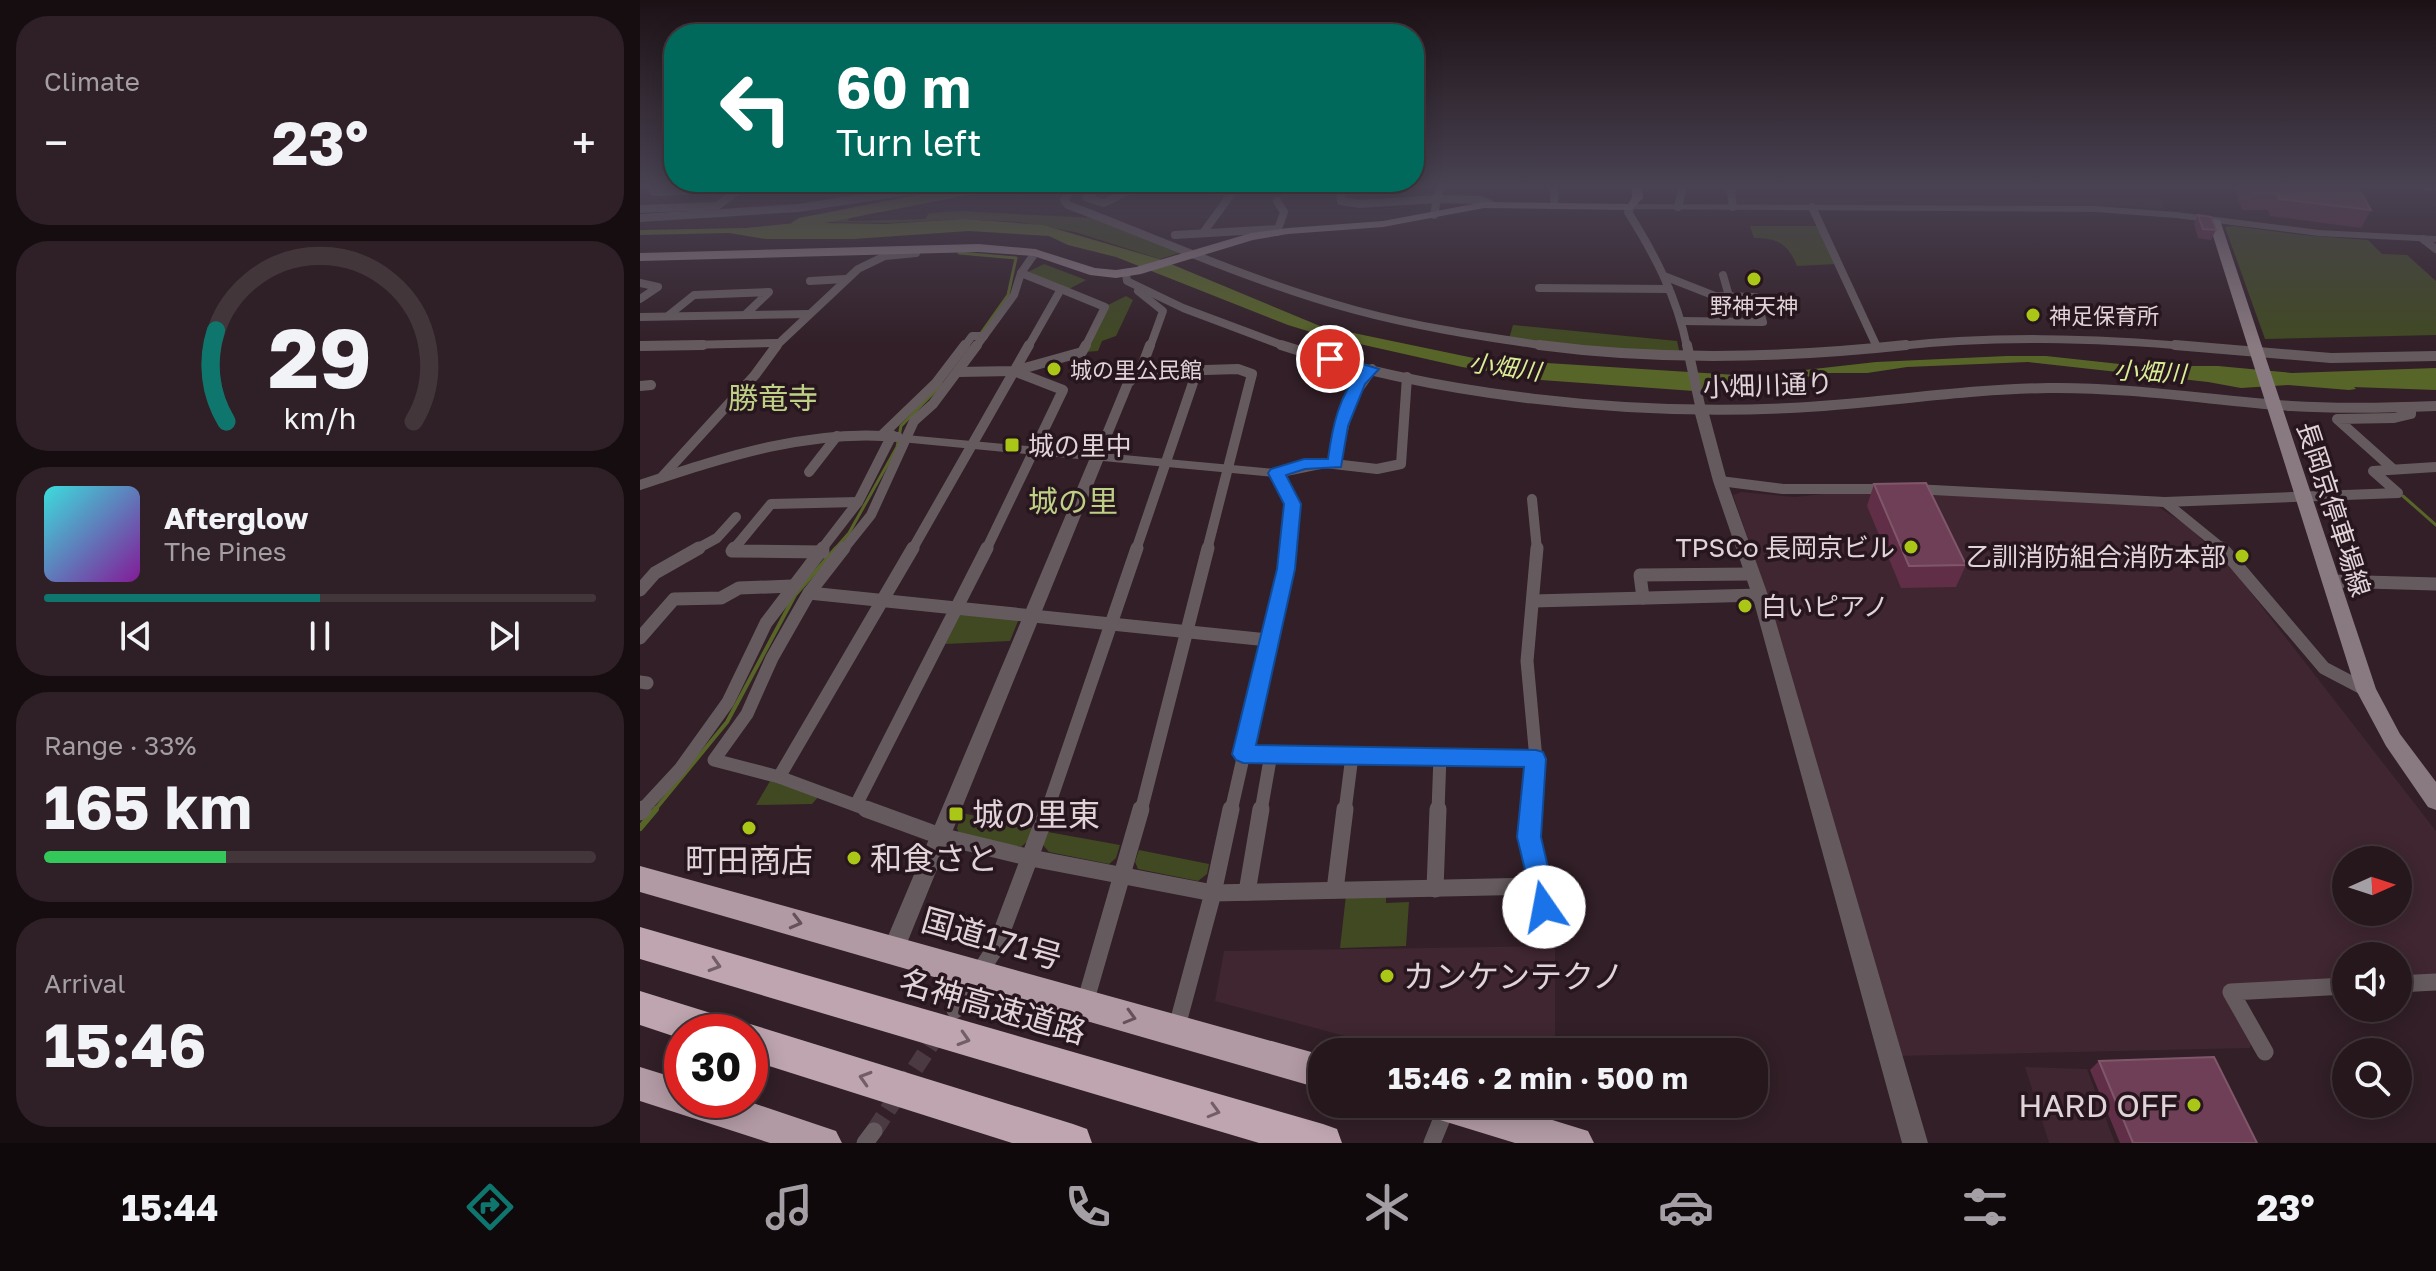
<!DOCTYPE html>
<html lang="en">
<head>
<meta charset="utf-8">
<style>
  :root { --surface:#26171d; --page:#2e2026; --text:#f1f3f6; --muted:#a49fa4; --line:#42363b; --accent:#0f766e }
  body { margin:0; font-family:"Golos Text","Noto Sans JP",sans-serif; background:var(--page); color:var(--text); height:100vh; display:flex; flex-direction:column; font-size:30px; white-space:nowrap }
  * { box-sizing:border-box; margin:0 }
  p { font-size:26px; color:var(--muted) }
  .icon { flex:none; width:44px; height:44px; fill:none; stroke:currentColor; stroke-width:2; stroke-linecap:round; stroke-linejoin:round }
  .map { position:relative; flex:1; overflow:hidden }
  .sheet { display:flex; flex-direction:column; gap:16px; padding:16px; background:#150d10; width:640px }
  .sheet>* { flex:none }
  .guide { position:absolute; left:24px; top:24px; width:760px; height:168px; border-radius:32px; box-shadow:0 4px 20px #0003,0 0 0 2px var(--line); background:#00695c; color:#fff; overflow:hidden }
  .needle { width:52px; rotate:87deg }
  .controls { position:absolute; left:1692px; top:846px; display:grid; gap:16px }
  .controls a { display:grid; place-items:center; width:80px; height:80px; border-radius:50%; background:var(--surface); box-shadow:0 4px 20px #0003,0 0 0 2px var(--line); font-size:40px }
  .speed { position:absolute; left:24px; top:1014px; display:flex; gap:16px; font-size:40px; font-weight:700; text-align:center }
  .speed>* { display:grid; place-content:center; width:104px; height:104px; border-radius:50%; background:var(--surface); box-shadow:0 4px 20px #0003,0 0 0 2px var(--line); line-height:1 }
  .speed .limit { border:12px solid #d22; background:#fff; color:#111 }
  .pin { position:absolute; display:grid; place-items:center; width:68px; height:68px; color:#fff; margin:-34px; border:4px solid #fff; border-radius:50%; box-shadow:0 2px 8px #0007 }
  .me { position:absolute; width:88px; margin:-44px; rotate:348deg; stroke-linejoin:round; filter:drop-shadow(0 0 6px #0008) }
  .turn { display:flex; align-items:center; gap:28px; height:168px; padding:0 40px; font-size:36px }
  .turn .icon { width:104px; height:104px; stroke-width:2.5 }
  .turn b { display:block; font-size:56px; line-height:68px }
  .big { font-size:60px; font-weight:700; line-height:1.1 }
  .sheet .card { flex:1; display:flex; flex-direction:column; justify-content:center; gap:12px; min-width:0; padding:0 28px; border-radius:32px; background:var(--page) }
  .sheet .dial { align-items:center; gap:0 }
  .dial svg { height:208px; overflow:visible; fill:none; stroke:var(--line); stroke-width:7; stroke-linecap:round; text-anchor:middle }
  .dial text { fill:var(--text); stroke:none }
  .song { display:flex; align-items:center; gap:24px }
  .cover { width:96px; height:96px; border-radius:12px; background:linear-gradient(135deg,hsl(180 70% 55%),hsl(290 70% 35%)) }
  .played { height:8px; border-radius:4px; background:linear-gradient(90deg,var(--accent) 50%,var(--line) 50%) }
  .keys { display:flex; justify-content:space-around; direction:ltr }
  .heat { display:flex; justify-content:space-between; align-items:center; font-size:44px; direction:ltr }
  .charge { height:12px; border-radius:6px; background:linear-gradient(90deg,#34c759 33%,var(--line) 0) }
  .trip { position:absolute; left:668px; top:1038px; width:460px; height:80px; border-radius:32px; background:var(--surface); box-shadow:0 4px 20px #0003,0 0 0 2px var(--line); font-weight:700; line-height:80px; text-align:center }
  .menu { display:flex; height:128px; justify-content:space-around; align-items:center; background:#0f090c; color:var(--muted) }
  .menu .icon { width:56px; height:56px }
  .menu .selected { color:var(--accent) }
  .menu b { font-size:36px; color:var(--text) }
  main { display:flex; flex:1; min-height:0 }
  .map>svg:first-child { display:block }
</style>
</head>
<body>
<main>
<section class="sheet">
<div class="card"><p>Climate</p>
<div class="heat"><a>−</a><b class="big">23°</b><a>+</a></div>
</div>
<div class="card dial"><svg viewBox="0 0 100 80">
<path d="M14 69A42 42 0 1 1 86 69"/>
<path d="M14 69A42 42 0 0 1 10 34" stroke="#0f766e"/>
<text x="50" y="56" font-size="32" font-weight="700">29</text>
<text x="50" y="72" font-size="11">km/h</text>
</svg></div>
<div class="card">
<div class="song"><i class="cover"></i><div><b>Afterglow</b><p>The Pines</p></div></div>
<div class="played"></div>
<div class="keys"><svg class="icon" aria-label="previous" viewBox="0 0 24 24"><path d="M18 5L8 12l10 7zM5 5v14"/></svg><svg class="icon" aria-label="pause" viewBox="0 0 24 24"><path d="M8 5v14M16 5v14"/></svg><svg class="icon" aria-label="next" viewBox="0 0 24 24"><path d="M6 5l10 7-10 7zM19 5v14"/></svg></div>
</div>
<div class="card"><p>Range · 33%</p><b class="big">165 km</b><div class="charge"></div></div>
<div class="card"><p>Arrival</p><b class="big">15:46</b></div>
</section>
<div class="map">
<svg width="1796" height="1143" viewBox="0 0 1796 1143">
  <rect width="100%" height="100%" fill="#321f27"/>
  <g fill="#3f2631" fill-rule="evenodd">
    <polygon points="1093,186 1518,186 1524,210 1484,206 1098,205 1095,203"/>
    <path d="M1220,490l297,16 31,20 50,50 198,255v145l-38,2v-22h-52v25l-119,6 25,53 -2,8 -352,8 -128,-453 -37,-108 8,-3 54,5zM1706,860h52v52h-52z"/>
    <polygon points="915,946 915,1052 764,1052 575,1001 584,951"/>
    <polygon points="1385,1067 1447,1069 1475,1143 1409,1143"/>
  </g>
  <g fill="#404922">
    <polygon points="321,211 452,218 546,251 520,259 435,232 380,222 322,219 251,223 179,222 209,218 208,221 285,219 289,213"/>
    <path d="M1110,226h67l19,38 -39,2c-9,-22 -19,-28 -43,-28z"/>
    <polygon points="1594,226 1662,235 1728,240 1742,254 1767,255 1796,281 1796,335 1625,339 1585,227"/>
    <polygon points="404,264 446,280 429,289 388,272"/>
    <polygon points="486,296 493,300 476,336 462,341 458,351 445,352 468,305"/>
    <polygon points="873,325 1037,341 1040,354 869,339"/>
    <polygon points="321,611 376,617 378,621 370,641 305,644"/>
    <polygon points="130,781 179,796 172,804 116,805"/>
    <polygon points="322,813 393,828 390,839 381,847 319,834 317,828"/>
    <polygon points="408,832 480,845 476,858 469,864 409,852 403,845"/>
    <polygon points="499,850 569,864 567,874 558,881 498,869 495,862"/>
    <polygon points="746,894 746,903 769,902 766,946 700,948 706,895"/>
  </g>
  <polygon fill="#586529" points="192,214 193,220 180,223 246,224 324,219 403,225 519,259 680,326 872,366 907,363 1112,376 1236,362 1367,356 1406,356 1498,366 1578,366 1652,373 1796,368 1796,381 1750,379 1713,386 1716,389 1709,390 1648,385 1601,388 1568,382 1388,362 1267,367 1227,373 1189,373 1155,379 1103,381 1054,391 901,380 822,367 684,336 648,325 476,257 428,245 409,236 329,231 213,239 126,239 89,233 0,235 0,230 105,228 156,223"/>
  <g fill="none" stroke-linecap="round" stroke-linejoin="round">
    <g stroke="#586529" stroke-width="3">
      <polyline points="319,253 376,258 368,295 339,336"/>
      <polyline points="1763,496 1796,525"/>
      <polyline points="194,550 209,533 257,447 261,426 302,384"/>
    </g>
    <polyline stroke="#586529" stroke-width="4" points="14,811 87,722 155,595 196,548"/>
    <polyline stroke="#586529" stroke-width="6" points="0,828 16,809"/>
    <g fill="#586529" fill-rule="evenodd">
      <polygon points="322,186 356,186 348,191 159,228 151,223 159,218"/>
      <polygon points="1692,376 1796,378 1796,390 1685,386 1682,382 1685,378"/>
    </g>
    <polyline stroke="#4c3a42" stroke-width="17" stroke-dasharray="17 8" stroke-linecap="butt" points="234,1131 299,1032"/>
    <g stroke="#655b5f" stroke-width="8">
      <path d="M433,186l-9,14 4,5c95,36 190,79 287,105 66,18 132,27 199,37"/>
      <polyline points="462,186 447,198 464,203 498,186"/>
      <polyline points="700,186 701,201 720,204 797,199 801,186"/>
      <polyline points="1090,186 1093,207"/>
      <polyline points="101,188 200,186"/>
      <polyline points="558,190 592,191"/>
      <polyline points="637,201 644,212 637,232"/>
      <polyline points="914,205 915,186"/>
      <path d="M991,207l-3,5c27,43 49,85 59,135"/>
      <polyline points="1038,207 1043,186"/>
      <polyline points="1172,207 1237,347"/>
      <polyline points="0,209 77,206 101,188 14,192 19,186"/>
      <polyline points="794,215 797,199 840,200 850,204"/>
      <polyline points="0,218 158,208 302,186"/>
      <polyline points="563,233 597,186"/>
      <polyline points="535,235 637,229"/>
      <polyline points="1783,239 1796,249"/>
      <polyline points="381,273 421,289 388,347"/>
      <polyline points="486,274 487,281 543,308 647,347"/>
      <polyline points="1083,275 1089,296"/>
      <polyline points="1024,276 1075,296 1116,297 1123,322 1042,321"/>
      <polyline points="170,281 205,279"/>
      <polyline points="0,283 18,287 0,299"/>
      <polyline points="899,288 1029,289"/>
      <polyline points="421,289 465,307 445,347"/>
      <polyline points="498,291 523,311 510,347"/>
      <polyline points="29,315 54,295 129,292 106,314"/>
      <polyline points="0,317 169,314"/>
      <polyline points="0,346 138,343"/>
      <polyline points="135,347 218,269 245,256 276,253"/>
      <polyline points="324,347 332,336 344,336"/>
      <polyline points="336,347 374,295 381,273 395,253"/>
      <path d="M1249,347c103,-12 205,-9 309,0"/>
    </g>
    <g stroke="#655b5f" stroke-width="10">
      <path d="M641,345c155,51 346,71 509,63 86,-4 173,-19 259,-20 81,-1 161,12 242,18 48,3 97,2 145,0"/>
      <path d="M899,345c121,16 246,13 367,0"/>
      <polyline points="1047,345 1061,410"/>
      <polyline points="1535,345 1691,358 1796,356"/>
      <polyline points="0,346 63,345"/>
      <polyline points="318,372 374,371 442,352 446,345"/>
      <polyline points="500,372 598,369 612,374 567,550"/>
      <polyline points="0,386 11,385"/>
      <polyline points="243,434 296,383 325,345"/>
      <polyline points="458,456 488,383 500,372 510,345"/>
      <polyline points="695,463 710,401 732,369"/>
      <polyline points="1753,469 1697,419 1754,418 1771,414 1771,407"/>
      <polyline points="169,472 197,436"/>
      <polyline points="21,478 115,375 137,345"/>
      <polyline points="1080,481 1143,489 1248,489"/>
      <path d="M0,485c82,-27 171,-57 258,-48"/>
      <polyline points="1274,489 1525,502 1758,493 1733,471 1796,467"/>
      <polyline points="892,499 897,550"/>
      <polyline points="1525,502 1584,550"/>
      <polyline points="55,550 77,538 96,517"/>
      <polyline points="93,550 131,504 218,502"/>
      <polyline points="181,550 218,502 252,435"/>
      <polyline points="203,550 231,515 274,421 293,404 337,345"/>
      <polyline points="272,550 389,345"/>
      <polyline points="346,550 423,390 374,371"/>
      <polyline points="496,550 557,371"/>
      <polyline points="648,550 652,504 636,473 685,463 737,469 761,464 767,377"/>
    </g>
    <g stroke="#655b5f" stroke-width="13">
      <polyline points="94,548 92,551 183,552"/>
      <polyline points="204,548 169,593 132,658 107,714 74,760 139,777 231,811"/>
      <polyline points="1582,548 1684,668 1726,690"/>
      <polyline points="1691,581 1796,584"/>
      <polyline points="0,590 15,573 59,548"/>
      <polyline points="169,593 628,640"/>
      <polyline points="1003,598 1000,575 1112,574"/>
      <polyline points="893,601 1120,595"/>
      <polyline points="0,638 34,599 81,598 99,588 152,586"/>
      <polyline points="0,682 7,683"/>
      <polyline points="603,754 896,759"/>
      <polyline points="139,777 273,548"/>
      <polyline points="216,805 347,548"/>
      <polyline points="1,811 40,769 88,702 126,623 183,548"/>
      <polyline points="407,811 497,548"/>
      <polyline points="501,811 568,548"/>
      <polyline points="591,811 646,569 648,548"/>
      <polyline points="621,811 631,754"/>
      <polyline points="705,811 712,756"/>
      <polyline points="798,811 800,756"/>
      <polyline points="891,811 896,759 887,661 897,548"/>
    </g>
    <g stroke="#655b5f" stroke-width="17">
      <polyline points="226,809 300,836 391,858 573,893 900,886"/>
      <polyline points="892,809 889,837 909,928"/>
      <polyline points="0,812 3,809"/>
      <polyline points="795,889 798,809"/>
      <polyline points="695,890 705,809"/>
      <polyline points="607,892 621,809"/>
      <polyline points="1758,984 1796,982"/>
      <polyline points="445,1003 501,809"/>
      <polyline points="315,1010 356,947 408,809"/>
      <polyline points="536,1030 573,893 591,809"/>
      <polyline points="1625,1052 1591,992 1706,986"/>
      <polyline points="225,1143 234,1131"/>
      <polyline points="792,1143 807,1106"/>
    </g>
    <g fill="#655b5f" fill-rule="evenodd">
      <polygon points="991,204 1456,206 1536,212 1679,230 1796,236 1796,242 1679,236 1536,218 1456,212 987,209 987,205"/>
      <polygon points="1061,406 1068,410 1087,481 1128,595 1288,1143 1262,1143 1112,595 1073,481 1054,410"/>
      <polygon points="266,435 636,469 643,473 636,477 463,461 265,948 262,956 254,959 246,956 243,948 449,460 261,442 259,439 261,436"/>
    </g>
    <g fill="#897980" fill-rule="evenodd">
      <polygon points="992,186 1002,186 1003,198 991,210 844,208 743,227 648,234 613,240 501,274 476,278 450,275 394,256 338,252 0,261 0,253 338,244 395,249 455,268 476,270 496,267 611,233 648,228 743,221 844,202 988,204 992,198"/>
      <polygon points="1570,218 1580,220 1736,689 1760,734 1796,782 1796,810 1788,807 1746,746 1716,690 1568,220"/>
    </g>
    <g fill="#b29aa4" fill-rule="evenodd">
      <polygon points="0,866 682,1055 682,1089 0,892"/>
      <polygon points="0,1067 42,1080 42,1100 104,1100 196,1131 202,1143 130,1143 0,1101"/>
      <polygon points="782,1104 860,1104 948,1131 954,1143 875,1143 787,1116"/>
    </g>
    <g fill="#bea5af" fill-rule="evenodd">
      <polygon points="0,927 683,1124 697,1129 702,1143 619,1143 0,959"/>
      <polygon points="0,991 90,1019 95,1032 42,1032 42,1039 0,1025"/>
      <polygon points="110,1024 433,1124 447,1129 452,1143 372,1143 110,1060 110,1032 96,1032"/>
    </g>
    <polyline stroke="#c8babf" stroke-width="3" stroke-dasharray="8 4" stroke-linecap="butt" points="1771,186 1796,189"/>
  </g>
  <g fill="#602e46">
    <polygon points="1594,186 1717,186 1731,210 1721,228 1630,216 1628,210 1602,210"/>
    <polygon points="1558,215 1576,230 1571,240 1558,238 1554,224"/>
    <polygon points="1234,484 1326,565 1316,587 1261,588 1227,506"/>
    <polygon points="1459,1061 1617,1143 1480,1143 1450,1070"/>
  </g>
  <g fill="#6e3f56" stroke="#80576a" stroke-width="2">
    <polygon points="1608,186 1717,186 1731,210 1639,199 1637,193 1611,193"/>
    <polygon points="1558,215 1571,217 1576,230 1563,229"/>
    <polygon points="1286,483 1326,565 1269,566 1234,484"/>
    <polygon points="1574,1057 1617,1143 1493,1143 1459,1061"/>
  </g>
  <defs><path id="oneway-chevron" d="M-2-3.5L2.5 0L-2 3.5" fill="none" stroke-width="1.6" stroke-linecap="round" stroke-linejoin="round" transform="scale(2)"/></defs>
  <g stroke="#66515a">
    <use href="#oneway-chevron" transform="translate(156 922) rotate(15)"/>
    <use href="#oneway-chevron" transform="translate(490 1017) rotate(16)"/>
  </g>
  <g stroke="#735e66">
    <use href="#oneway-chevron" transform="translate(75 965) rotate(17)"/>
    <use href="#oneway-chevron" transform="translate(324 1039) rotate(17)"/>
    <use href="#oneway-chevron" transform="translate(225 1078) rotate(-163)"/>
    <use href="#oneway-chevron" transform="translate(574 1111) rotate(16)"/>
  </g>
  <linearGradient id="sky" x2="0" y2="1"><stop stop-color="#1c1115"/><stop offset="0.54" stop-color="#494252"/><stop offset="1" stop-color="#494252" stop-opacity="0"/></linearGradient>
  <rect width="1796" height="346" fill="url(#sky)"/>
  <path fill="#1a73e8" stroke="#114b97" stroke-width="2" d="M690,354l49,15 -14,15 -17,42 -7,41 -36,2 -19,6 15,29 -6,65 -39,176 280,5 7,2 3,7 -5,78 16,70 -4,8 -9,4 -8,-4 -19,-78 7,-70 -281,-4 -7,-3 -4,-6 45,-185 7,-65 -16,-31 3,-4 33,-10h24c4,-30 11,-66 33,-88l-36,-9 -2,-3z"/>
  <g fill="#aac717" stroke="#28161e" stroke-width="3">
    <circle cx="1114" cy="279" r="8"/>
    <circle cx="1393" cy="315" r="8"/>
    <circle cx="414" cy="369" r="8"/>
    <rect x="364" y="437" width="16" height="16" rx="4"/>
    <circle cx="1271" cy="547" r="8"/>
    <circle cx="1602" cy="556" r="8"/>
    <circle cx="1105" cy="606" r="8"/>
    <rect x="308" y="806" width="16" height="16" rx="4"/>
    <circle cx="109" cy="828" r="8"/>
    <circle cx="214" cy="858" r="8"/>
    <circle cx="747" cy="976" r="8"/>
    <circle cx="1554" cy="1105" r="8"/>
  </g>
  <g text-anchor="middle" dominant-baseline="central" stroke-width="7" stroke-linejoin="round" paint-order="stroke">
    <g font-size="22" fill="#e1d4d9" stroke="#28161e" text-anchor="start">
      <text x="1114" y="305" text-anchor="middle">野神天神</text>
      <text x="1409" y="315">神足保育所</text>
      <text x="430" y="369">城の里公民館</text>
    </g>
    <g font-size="24" font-style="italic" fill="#d9ef96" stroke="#28161e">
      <text transform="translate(865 366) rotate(8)">小畑川</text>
      <text transform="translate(1510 371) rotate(3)">小畑川</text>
    </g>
    <g font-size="26" fill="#e1d4d9" stroke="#28161e">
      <text transform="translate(1128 385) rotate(-2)">小畑川通り</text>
      <text transform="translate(1694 509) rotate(72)">長岡京停車場線</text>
    </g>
    <g font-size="26" fill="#e1d4d9" stroke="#28161e" text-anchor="start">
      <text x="388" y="445">城の里中</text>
      <text x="1255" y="547" text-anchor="end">TPSCo 長岡京ビル</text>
      <text x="1586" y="556" text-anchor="end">乙訓消防組合消防本部</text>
      <text x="1121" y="606">白いピアノ</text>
    </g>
    <g font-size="30" fill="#bdd085" stroke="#28161e">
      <text x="133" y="398">勝竜寺</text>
      <text x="433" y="501">城の里</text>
    </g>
    <g font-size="32" fill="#e1d4d9" stroke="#28161e" text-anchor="start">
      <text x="332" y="814">城の里東</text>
      <text x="230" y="858">和食さと</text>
      <text x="109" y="860" text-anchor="middle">町田商店</text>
      <text x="763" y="976">カンケンテクノ</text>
      <text x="1538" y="1105" text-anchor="end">HARD OFF</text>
    </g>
    <g font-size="32" fill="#e1d4d9" stroke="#28161e">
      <text transform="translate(352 938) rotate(16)">国道171号</text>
      <text transform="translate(353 1006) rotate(16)">名神高速道路</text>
    </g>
  </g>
</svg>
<div class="controls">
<a><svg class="needle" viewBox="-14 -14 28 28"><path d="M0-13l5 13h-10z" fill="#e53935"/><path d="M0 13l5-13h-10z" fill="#a49fa4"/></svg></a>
<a><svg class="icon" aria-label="sound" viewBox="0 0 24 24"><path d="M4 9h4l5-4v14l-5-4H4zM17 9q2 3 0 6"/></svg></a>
<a><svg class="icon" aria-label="search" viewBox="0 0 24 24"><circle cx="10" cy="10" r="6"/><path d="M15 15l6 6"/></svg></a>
</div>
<div class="speed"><div class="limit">30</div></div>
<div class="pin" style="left:690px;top:359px;background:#d93025"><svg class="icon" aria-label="arrive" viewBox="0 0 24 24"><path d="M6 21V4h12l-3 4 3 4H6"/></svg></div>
<svg class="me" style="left:904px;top:907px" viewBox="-20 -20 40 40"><circle r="19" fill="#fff"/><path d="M0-13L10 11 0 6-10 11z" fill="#1a73e8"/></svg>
<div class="trip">15:46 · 2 min · 500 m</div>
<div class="guide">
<div class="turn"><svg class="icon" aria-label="left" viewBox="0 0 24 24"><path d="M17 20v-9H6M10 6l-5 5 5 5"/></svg><div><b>60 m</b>Turn left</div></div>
</div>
</div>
</main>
<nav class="menu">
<b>15:44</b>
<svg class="icon selected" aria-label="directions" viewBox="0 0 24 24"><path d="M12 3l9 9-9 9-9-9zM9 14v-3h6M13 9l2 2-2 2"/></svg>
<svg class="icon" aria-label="music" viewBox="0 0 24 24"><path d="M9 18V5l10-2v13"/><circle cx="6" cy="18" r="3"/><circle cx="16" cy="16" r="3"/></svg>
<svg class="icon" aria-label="phone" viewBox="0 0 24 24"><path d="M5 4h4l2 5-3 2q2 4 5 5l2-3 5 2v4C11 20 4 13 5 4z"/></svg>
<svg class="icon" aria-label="climate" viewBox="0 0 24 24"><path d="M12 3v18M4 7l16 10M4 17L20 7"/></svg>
<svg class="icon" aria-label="car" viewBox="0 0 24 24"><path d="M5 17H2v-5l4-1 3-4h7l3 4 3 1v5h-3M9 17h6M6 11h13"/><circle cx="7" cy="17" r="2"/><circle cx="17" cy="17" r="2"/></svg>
<svg class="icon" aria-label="filters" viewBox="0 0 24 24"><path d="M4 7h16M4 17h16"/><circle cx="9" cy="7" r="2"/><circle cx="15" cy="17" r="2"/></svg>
<b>23°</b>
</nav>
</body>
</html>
